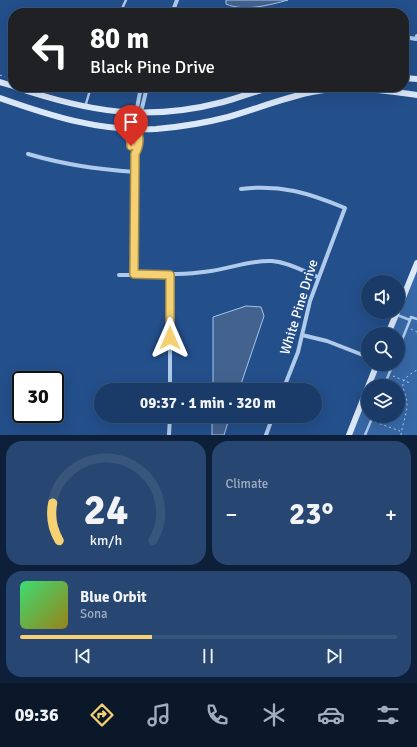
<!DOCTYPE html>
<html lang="en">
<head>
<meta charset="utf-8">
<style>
  :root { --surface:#1a3b68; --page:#274671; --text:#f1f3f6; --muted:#9fadc0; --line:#38557c; --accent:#f6d173 }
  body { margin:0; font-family:Signika,sans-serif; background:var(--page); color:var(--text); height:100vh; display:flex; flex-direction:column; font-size:15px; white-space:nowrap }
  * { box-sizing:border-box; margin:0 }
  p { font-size:13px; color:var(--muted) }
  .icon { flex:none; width:22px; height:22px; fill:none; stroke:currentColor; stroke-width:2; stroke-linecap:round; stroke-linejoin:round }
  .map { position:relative; height:435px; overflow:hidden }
  .details { display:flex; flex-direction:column; gap:6px; padding:6px; background:#0e2039; flex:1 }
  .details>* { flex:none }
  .top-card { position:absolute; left:8px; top:8px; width:401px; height:84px; border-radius:16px; box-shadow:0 4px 16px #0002,0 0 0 1px var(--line); background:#202124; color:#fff; overflow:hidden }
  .tools { position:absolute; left:361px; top:275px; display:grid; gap:8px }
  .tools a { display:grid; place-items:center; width:44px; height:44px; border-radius:50%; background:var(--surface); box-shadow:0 4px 16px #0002,0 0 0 1px var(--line); font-size:20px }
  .speed { position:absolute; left:12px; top:371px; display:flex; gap:8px; font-size:20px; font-weight:700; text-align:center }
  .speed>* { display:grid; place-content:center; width:52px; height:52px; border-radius:50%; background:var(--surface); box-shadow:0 4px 16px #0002,0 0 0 1px var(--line); line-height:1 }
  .speed .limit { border:2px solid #111; border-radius:6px; background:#fff; color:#111 }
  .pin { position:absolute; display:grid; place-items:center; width:34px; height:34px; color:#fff; margin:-41px -17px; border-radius:50% 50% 50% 0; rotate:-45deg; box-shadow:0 0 4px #0007 }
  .pin .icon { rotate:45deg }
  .me { position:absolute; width:44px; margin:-22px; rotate:0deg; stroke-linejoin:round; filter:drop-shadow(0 0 3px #0008) }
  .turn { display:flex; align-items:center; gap:14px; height:84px; padding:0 16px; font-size:18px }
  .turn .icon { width:52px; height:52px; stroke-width:2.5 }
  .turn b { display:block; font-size:28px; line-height:34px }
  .big { font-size:30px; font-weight:700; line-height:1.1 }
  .details .card { flex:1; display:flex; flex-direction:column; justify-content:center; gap:6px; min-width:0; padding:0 14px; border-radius:16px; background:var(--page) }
  .details .dial { align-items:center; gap:0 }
  .dial svg { height:104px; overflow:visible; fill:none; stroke:var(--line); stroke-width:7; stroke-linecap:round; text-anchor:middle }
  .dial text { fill:var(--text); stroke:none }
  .song { display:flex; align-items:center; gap:12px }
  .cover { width:48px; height:48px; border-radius:6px; background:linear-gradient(135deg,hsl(140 70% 55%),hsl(50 70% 35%)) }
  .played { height:4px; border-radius:2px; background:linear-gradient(90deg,var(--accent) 35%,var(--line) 35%) }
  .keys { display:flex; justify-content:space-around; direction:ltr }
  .heat { display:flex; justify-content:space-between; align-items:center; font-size:22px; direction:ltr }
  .details .tiles { flex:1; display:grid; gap:6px; grid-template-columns:1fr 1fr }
  .card:last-child { grid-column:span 2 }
  .trip { position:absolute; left:94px; top:383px; width:228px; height:40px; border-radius:20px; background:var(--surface); box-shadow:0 4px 16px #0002,0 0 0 1px var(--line); font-weight:700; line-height:40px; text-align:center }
  .dock { display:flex; height:64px; justify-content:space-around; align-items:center; background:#0a182a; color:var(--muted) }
  .dock .icon { width:28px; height:28px }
  .dock .on { color:var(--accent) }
  .dock b { font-size:18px; color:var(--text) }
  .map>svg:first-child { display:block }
</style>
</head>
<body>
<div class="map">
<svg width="417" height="435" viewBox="0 0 417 435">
  <rect width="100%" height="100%" fill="#234f8b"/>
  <polygon fill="#3769a8" points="417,265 417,435 349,435 368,388 368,416 398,416 398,386 369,386 378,364 398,364 398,334 389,334"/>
  <g fill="#43638e" stroke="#a4c5ec">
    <path d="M226,0h62c-18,5 -44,12 -62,4z"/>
    <polygon points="246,306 261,307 264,316 239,390 213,390 213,317"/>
    <polygon points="212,416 230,416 224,435 212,435"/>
  </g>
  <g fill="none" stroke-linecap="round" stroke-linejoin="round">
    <g stroke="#b0caeb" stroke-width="1" stroke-dasharray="2 3" stroke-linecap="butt">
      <polyline points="0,75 5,77"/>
      <polyline points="411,329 417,332"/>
      <polyline points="393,376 410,383"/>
      <polyline points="375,422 400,431"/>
      <path d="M401,435c1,-9 5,-19 6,-28 1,-19 -15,-23 10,-37"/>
    </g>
    <g stroke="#b0caeb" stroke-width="2.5">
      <polyline points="120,13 126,0"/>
      <polyline points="85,107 91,87"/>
      <polyline points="397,315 410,320 398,350"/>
      <polyline points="410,320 411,317 417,319"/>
      <polyline points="384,386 393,364"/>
      <polyline points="365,435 373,416"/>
    </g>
    <g stroke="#b0caeb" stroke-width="4">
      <polyline points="172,13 177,0"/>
      <polyline points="404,37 416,39 417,36"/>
      <polyline points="138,114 142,108 147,87"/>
      <path d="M28,154c38,11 68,15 107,18"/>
      <polyline points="135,154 139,147 137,108 141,87"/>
      <path d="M241,189c39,-5 68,4 104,19l-35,93 -12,51 -15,38"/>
      <path d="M119,275c31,-1 62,1 92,-4 20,-3 40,-11 61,-10 16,1 31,10 46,16"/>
      <polyline points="134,275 135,154 131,146 131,133 136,128"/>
      <polyline points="170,275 170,390"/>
      <polyline points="302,335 327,341 368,357"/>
      <polyline points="169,435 170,416"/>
      <polyline points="266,435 273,416"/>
    </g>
    <g stroke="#dbe8f8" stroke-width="6">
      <polyline points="404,78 417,79"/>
      <polyline points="0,82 13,86"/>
      <path d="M15,87c74,25 131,35 208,15 16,-4 32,-11 49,-15"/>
      <path d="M0,98c51,18 101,34 156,31 24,-2 49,-6 72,-12 28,-8 55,-19 84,-25 35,-7 70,-2 105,3"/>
      <polyline points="398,310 417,263"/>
      <polyline points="388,334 397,312"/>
      <polyline points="349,435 377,364"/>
    </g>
  </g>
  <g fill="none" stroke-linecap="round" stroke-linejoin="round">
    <defs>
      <path id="route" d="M131,146v-13l6,-5c3,9 3,17 -2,26l-1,120 36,1v63"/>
    </defs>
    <use href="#route" stroke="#a0884b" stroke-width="10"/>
    <use href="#route" stroke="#f6d173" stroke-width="7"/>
  </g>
  <g text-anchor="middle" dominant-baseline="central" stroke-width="4" stroke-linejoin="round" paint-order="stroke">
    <g font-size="14" fill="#fff" stroke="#234f8b">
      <text transform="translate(299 307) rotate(-73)">White Pine Drive</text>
    </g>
  </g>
</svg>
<div class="tools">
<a><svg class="icon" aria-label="sound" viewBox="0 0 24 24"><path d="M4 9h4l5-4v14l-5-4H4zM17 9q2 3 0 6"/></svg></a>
<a><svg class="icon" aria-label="search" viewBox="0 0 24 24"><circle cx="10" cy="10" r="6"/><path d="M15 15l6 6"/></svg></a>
<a><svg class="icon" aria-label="layers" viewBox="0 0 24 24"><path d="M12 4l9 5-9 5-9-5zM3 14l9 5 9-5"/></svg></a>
</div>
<div class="speed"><div class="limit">30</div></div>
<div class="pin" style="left:131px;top:146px;background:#d93025"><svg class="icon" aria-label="arrive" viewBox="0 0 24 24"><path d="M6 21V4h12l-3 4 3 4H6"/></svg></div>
<svg class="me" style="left:170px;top:338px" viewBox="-20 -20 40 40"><path d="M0-17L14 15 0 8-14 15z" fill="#f6d173" stroke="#fff" stroke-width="4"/></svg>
<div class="trip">09:37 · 1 min · 320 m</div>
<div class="top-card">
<div class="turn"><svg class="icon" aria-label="left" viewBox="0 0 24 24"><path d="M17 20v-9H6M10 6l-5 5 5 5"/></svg><div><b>80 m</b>Black Pine Drive</div></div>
</div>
</div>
<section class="details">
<div class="tiles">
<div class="card dial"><svg viewBox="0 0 100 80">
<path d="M14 69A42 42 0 1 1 86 69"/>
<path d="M14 69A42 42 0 0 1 9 40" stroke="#f6d173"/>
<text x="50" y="56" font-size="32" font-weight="700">24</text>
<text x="50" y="72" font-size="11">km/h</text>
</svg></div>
<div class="card"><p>Climate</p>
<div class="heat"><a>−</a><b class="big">23°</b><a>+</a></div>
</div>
<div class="card">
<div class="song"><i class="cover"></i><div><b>Blue Orbit</b><p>Sona</p></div></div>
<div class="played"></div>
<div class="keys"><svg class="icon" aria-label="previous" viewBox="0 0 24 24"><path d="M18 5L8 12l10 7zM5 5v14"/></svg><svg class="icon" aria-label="pause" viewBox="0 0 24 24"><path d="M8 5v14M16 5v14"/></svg><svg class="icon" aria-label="next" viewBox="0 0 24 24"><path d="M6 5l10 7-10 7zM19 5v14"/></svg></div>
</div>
</div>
</section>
<nav class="dock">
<b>09:36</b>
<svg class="icon on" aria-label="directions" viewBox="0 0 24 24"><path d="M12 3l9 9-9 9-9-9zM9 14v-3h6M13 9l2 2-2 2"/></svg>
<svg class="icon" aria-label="music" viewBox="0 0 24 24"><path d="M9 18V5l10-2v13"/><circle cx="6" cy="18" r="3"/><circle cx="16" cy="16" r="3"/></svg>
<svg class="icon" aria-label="phone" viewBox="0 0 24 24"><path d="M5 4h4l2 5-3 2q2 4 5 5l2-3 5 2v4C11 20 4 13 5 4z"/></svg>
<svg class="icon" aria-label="climate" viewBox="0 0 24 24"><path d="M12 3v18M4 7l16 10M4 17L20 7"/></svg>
<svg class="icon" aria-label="car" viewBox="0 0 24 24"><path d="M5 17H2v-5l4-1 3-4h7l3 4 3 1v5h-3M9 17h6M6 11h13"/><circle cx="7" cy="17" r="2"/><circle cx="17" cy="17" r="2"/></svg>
<svg class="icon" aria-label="filters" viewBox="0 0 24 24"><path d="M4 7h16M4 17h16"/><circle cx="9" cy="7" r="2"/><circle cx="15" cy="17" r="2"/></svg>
</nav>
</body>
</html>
